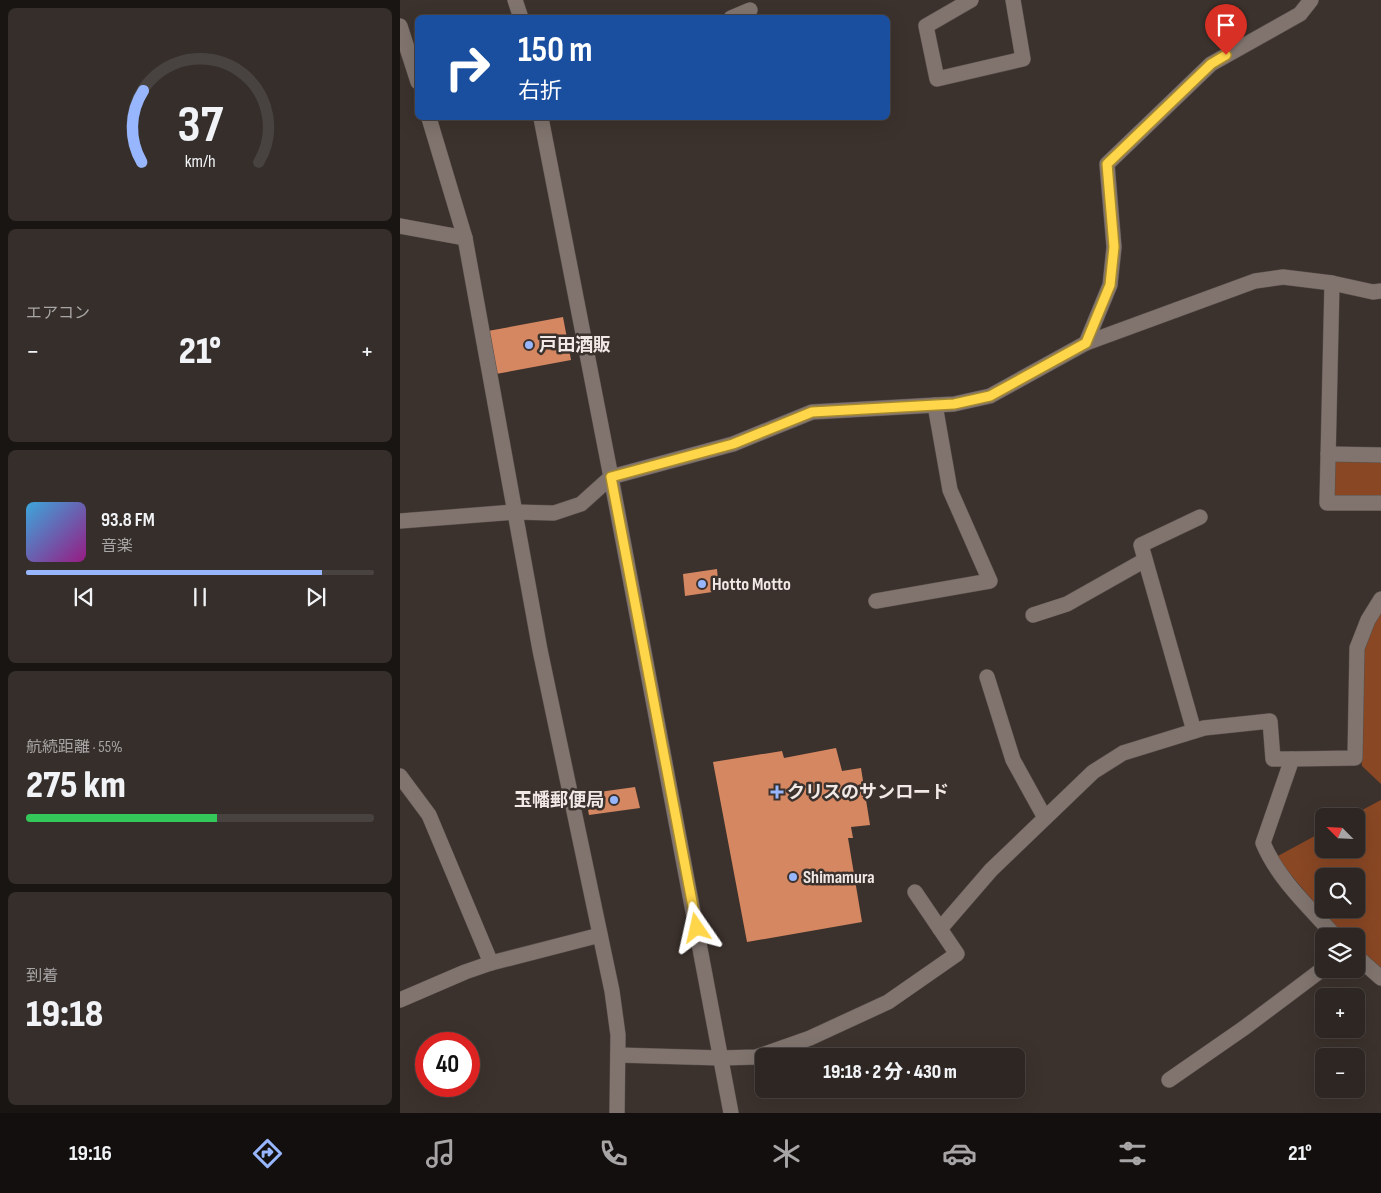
<!DOCTYPE html>
<html lang="ja">
<head>
<meta charset="utf-8">
<style>
  :root { --surface:#2d2622; --page:#352e2a; --text:#f1f3f6; --muted:#a7a5a5; --line:#484340; --accent:#97b6fd }
  body { margin:0; font-family:"Sofia Sans Condensed","Noto Sans JP",sans-serif; background:var(--page); color:var(--text); height:100vh; display:flex; flex-direction:column; font-size:19px; white-space:nowrap }
  * { box-sizing:border-box; margin:0 }
  p { font-size:16px; color:var(--muted) }
  .icon { flex:none; width:28px; height:28px; fill:none; stroke:currentColor; stroke-width:2; stroke-linecap:round; stroke-linejoin:round }
  .map { position:relative; flex:1; overflow:hidden }
  .details { display:flex; flex-direction:column; gap:8px; padding:8px; background:#191513; width:400px }
  .details>* { flex:none }
  .banner { position:absolute; left:15px; top:15px; width:475px; height:105px; border-radius:8px; box-shadow:0 5px 20px #0002,0 0 0 1px var(--line); background:#1a4fa0; color:#fff; overflow:hidden }
  .needle { width:32px; rotate:294deg }
  .buttons { position:absolute; left:915px; top:808px; display:grid; gap:10px }
  .buttons a { display:grid; place-items:center; width:50px; height:50px; border-radius:8px; background:var(--surface); box-shadow:0 5px 20px #0002,0 0 0 1px var(--line); font-size:25px }
  .speed { position:absolute; left:15px; top:1032px; display:flex; gap:10px; font-size:25px; font-weight:700; text-align:center }
  .speed>* { display:grid; place-content:center; width:65px; height:65px; border-radius:50%; background:var(--surface); box-shadow:0 5px 20px #0002,0 0 0 1px var(--line); line-height:1 }
  .speed .limit { border:8px solid #d22; background:#fff; color:#111 }
  .pin { position:absolute; display:grid; place-items:center; width:42px; height:42px; color:#fff; margin:-51px -21px; border-radius:50% 50% 50% 0; rotate:-45deg; box-shadow:0 0 5px #0007 }
  .pin .icon { rotate:45deg }
  .me { position:absolute; width:55px; margin:-28px; rotate:349deg; stroke-linejoin:round; filter:drop-shadow(0 0 4px #0008) }
  .turn { display:flex; align-items:center; gap:18px; height:105px; padding:0 20px; font-size:22px }
  .turn .icon { width:65px; height:65px; stroke-width:2.5 }
  .turn b { display:block; font-size:35px; line-height:42px }
  .big { font-size:38px; font-weight:800; line-height:1.1 }
  .details .card { flex:1; display:flex; flex-direction:column; justify-content:center; gap:8px; min-width:0; padding:0 18px; border-radius:8px; background:var(--page) }
  .details .dial { align-items:center; gap:0 }
  .dial svg { height:130px; overflow:visible; fill:none; stroke:var(--line); stroke-width:7; stroke-linecap:round; text-anchor:middle }
  .dial text { fill:var(--text); stroke:none }
  .song { display:flex; align-items:center; gap:15px }
  .cover { width:60px; height:60px; border-radius:8px; background:linear-gradient(135deg,hsl(200 70% 55%),hsl(310 70% 35%)) }
  .played { height:5px; border-radius:2px; background:linear-gradient(90deg,var(--accent) 85%,var(--line) 85%) }
  .keys { display:flex; justify-content:space-around; direction:ltr }
  .heat { display:flex; justify-content:space-between; align-items:center; font-size:28px; direction:ltr }
  .charge { height:8px; border-radius:4px; background:linear-gradient(90deg,#34c759 55%,var(--line) 0) }
  .trip { position:absolute; left:355px; top:1048px; width:270px; height:50px; border-radius:8px; background:var(--surface); box-shadow:0 5px 20px #0002,0 0 0 1px var(--line); font-weight:800; line-height:50px; text-align:center }
  .tabs { display:flex; height:80px; justify-content:space-around; align-items:center; background:#120f0e; color:var(--muted) }
  .tabs .icon { width:35px; height:35px }
  .tabs .selected { color:var(--accent) }
  .tabs b { font-size:22px; color:var(--text) }
  main { display:flex; flex:1; min-height:0 }
  .map>svg:first-child { display:block }
</style>
</head>
<body>
<main>
<section class="details">
<div class="card dial"><svg viewBox="0 0 100 80">
<path d="M14 69A42 42 0 1 1 86 69"/>
<path d="M14 69A42 42 0 0 1 15 25" stroke="#97b6fd"/>
<text x="50" y="56" font-size="32" font-weight="700">37</text>
<text x="50" y="72" font-size="11">km/h</text>
</svg></div>
<div class="card"><p>エアコン</p>
<div class="heat"><a>−</a><b class="big">21°</b><a>+</a></div>
</div>
<div class="card">
<div class="song"><i class="cover"></i><div><b>93.8 FM</b><p>音楽</p></div></div>
<div class="played"></div>
<div class="keys"><svg class="icon" aria-label="previous" viewBox="0 0 24 24"><path d="M18 5L8 12l10 7zM5 5v14"/></svg><svg class="icon" aria-label="pause" viewBox="0 0 24 24"><path d="M8 5v14M16 5v14"/></svg><svg class="icon" aria-label="next" viewBox="0 0 24 24"><path d="M6 5l10 7-10 7zM19 5v14"/></svg></div>
</div>
<div class="card"><p>航続距離 · 55%</p><b class="big">275 km</b><div class="charge"></div></div>
<div class="card"><p>到着</p><b class="big">19:18</b></div>
</section>
<div class="map">
<svg width="981" height="1113" viewBox="0 0 981 1113">
  <rect width="100%" height="100%" fill="#3c322d"/>
  <g fill="#894724" fill-rule="evenodd">
    <polygon points="932,458 981,460 981,497 932,496"/>
    <polygon points="981,608 981,784 962,766 960,730 963,647"/>
    <path d="M981,800v169l-25,-22v-11h-12l-6,-5 -62,-74 48,-26v18h32v-33h-5zM924,876h32v33h-32z"/>
  </g>
  <g fill="#d58761">
    <polygon points="163,317 171,360 96,374 88,331"/>
    <polygon points="317,569 319,591 285,596 283,574"/>
    <polygon points="436,748 442,771 461,768 470,825 451,827 453,838 448,838 462,922 347,942 313,762 382,751 384,758"/>
    <polygon points="235,787 240,808 189,815 185,794"/>
  </g>
  <g fill="none" stroke-linecap="round" stroke-linejoin="round">
    <defs>
      <g id="minor">
        <polyline points="115,0 121,18"/>
        <polyline points="571,0 526,26 537,79 623,59 613,0"/>
        <polyline points="331,18 350,10"/>
        <polyline points="0,26 18,82"/>
        <polyline points="29,118 65,238 140,650 212,991 218,1035 217,1113"/>
        <polyline points="141,118 211,477 331,1113"/>
        <polyline points="0,226 65,238"/>
        <polyline points="932,283 927,503 981,503"/>
        <polyline points="686,343 710,285 714,247 707,164 811,64 900,14 911,0"/>
        <polyline points="928,454 981,455"/>
        <polyline points="0,521 115,512 154,513 181,504 211,477 333,444 412,412 554,404 590,396 686,343 855,281 883,277 932,283 973,292 981,291"/>
        <polyline points="476,601 590,581 550,490 535,405"/>
        <polyline points="633,615 667,604 745,560"/>
        <polyline points="587,677 613,760 645,818"/>
        <polyline points="794,731 741,545 800,517"/>
        <polyline points="0,776 29,815 91,963"/>
        <polyline points="540,929 591,870 693,772 723,753 804,728 870,721 873,759 892,759"/>
        <path d="M935,936c-26,-29 -57,-57 -72,-93l29,-84 63,-1 2,-110 11,-28 13,-21"/>
        <polyline points="956,956 981,978"/>
        <polyline points="0,1000 65,972 91,963 200,935"/>
        <polyline points="218,1055 321,1058 356,1057 410,1038 488,1002 557,954 515,892"/>
        <polyline points="769,1080 844,1028 924,968"/>
      </g>
    </defs>
    <use href="#minor" stroke="#584f4b" stroke-width="16"/>
    <use href="#minor" stroke="#81746e" stroke-width="15"/>
  </g>
  <g fill="none" stroke-linecap="round" stroke-linejoin="round">
    <defs>
      <polyline id="route" points="297,928 211,477 333,444 412,412 554,404 590,396 686,343 710,285 714,247 707,164 811,64 826,55"/>
    </defs>
    <use href="#route" stroke="#a68a30" stroke-width="12"/>
    <use href="#route" stroke="#ffd54a" stroke-width="9"/>
  </g>
  <g fill="#97b6fd" stroke="#3c322d" stroke-width="2">
    <circle cx="129" cy="345" r="5"/>
    <circle cx="302" cy="584" r="5"/>
    <path d="M374.5 784.5h5v5h5v5h-5v5h-5v-5h-5v-5h5z"/>
    <circle cx="214" cy="800" r="5"/>
    <circle cx="393" cy="877" r="5"/>
  </g>
  <g text-anchor="middle" dominant-baseline="central" stroke-width="5" stroke-linejoin="round" paint-order="stroke">
    <g font-size="18" font-weight="bold" fill="#f0e9e6" stroke="#3c322d" text-anchor="start">
      <text x="139" y="345">戸田酒販</text>
      <text x="312" y="584">Hotto Motto</text>
      <text x="387" y="792">クリスのサンロード</text>
      <text x="204" y="800" text-anchor="end">玉幡郵便局</text>
      <text x="403" y="877">Shimamura</text>
    </g>
  </g>
</svg>
<div class="buttons">
<a><svg class="needle" viewBox="-14 -14 28 28"><path d="M0-13l5 13h-10z" fill="#e53935"/><path d="M0 13l5-13h-10z" fill="#a7a5a5"/></svg></a>
<a><svg class="icon" aria-label="search" viewBox="0 0 24 24"><circle cx="10" cy="10" r="6"/><path d="M15 15l6 6"/></svg></a>
<a><svg class="icon" aria-label="layers" viewBox="0 0 24 24"><path d="M12 4l9 5-9 5-9-5zM3 14l9 5 9-5"/></svg></a>
<a>+</a>
<a>−</a>
</div>
<div class="speed"><div class="limit">40</div></div>
<div class="pin" style="left:826px;top:55px;background:#d93025"><svg class="icon" aria-label="arrive" viewBox="0 0 24 24"><path d="M6 21V4h12l-3 4 3 4H6"/></svg></div>
<svg class="me" style="left:297px;top:928px" viewBox="-20 -20 40 40"><path d="M0-17L14 15 0 8-14 15z" fill="#ffd54a" stroke="#fff" stroke-width="4"/></svg>
<div class="trip">19:18 · 2 分 · 430 m</div>
<div class="banner">
<div class="turn"><svg class="icon" aria-label="right" viewBox="0 0 24 24"><path d="M7 20v-9h11M14 6l5 5-5 5"/></svg><div><b>150 m</b>右折</div></div>
</div>
</div>
</main>
<nav class="tabs">
<b>19:16</b>
<svg class="icon selected" aria-label="directions" viewBox="0 0 24 24"><path d="M12 3l9 9-9 9-9-9zM9 14v-3h6M13 9l2 2-2 2"/></svg>
<svg class="icon" aria-label="music" viewBox="0 0 24 24"><path d="M9 18V5l10-2v13"/><circle cx="6" cy="18" r="3"/><circle cx="16" cy="16" r="3"/></svg>
<svg class="icon" aria-label="phone" viewBox="0 0 24 24"><path d="M5 4h4l2 5-3 2q2 4 5 5l2-3 5 2v4C11 20 4 13 5 4z"/></svg>
<svg class="icon" aria-label="climate" viewBox="0 0 24 24"><path d="M12 3v18M4 7l16 10M4 17L20 7"/></svg>
<svg class="icon" aria-label="car" viewBox="0 0 24 24"><path d="M5 17H2v-5l4-1 3-4h7l3 4 3 1v5h-3M9 17h6M6 11h13"/><circle cx="7" cy="17" r="2"/><circle cx="17" cy="17" r="2"/></svg>
<svg class="icon" aria-label="filters" viewBox="0 0 24 24"><path d="M4 7h16M4 17h16"/><circle cx="9" cy="7" r="2"/><circle cx="15" cy="17" r="2"/></svg>
<b>21°</b>
</nav>
</body>
</html>
